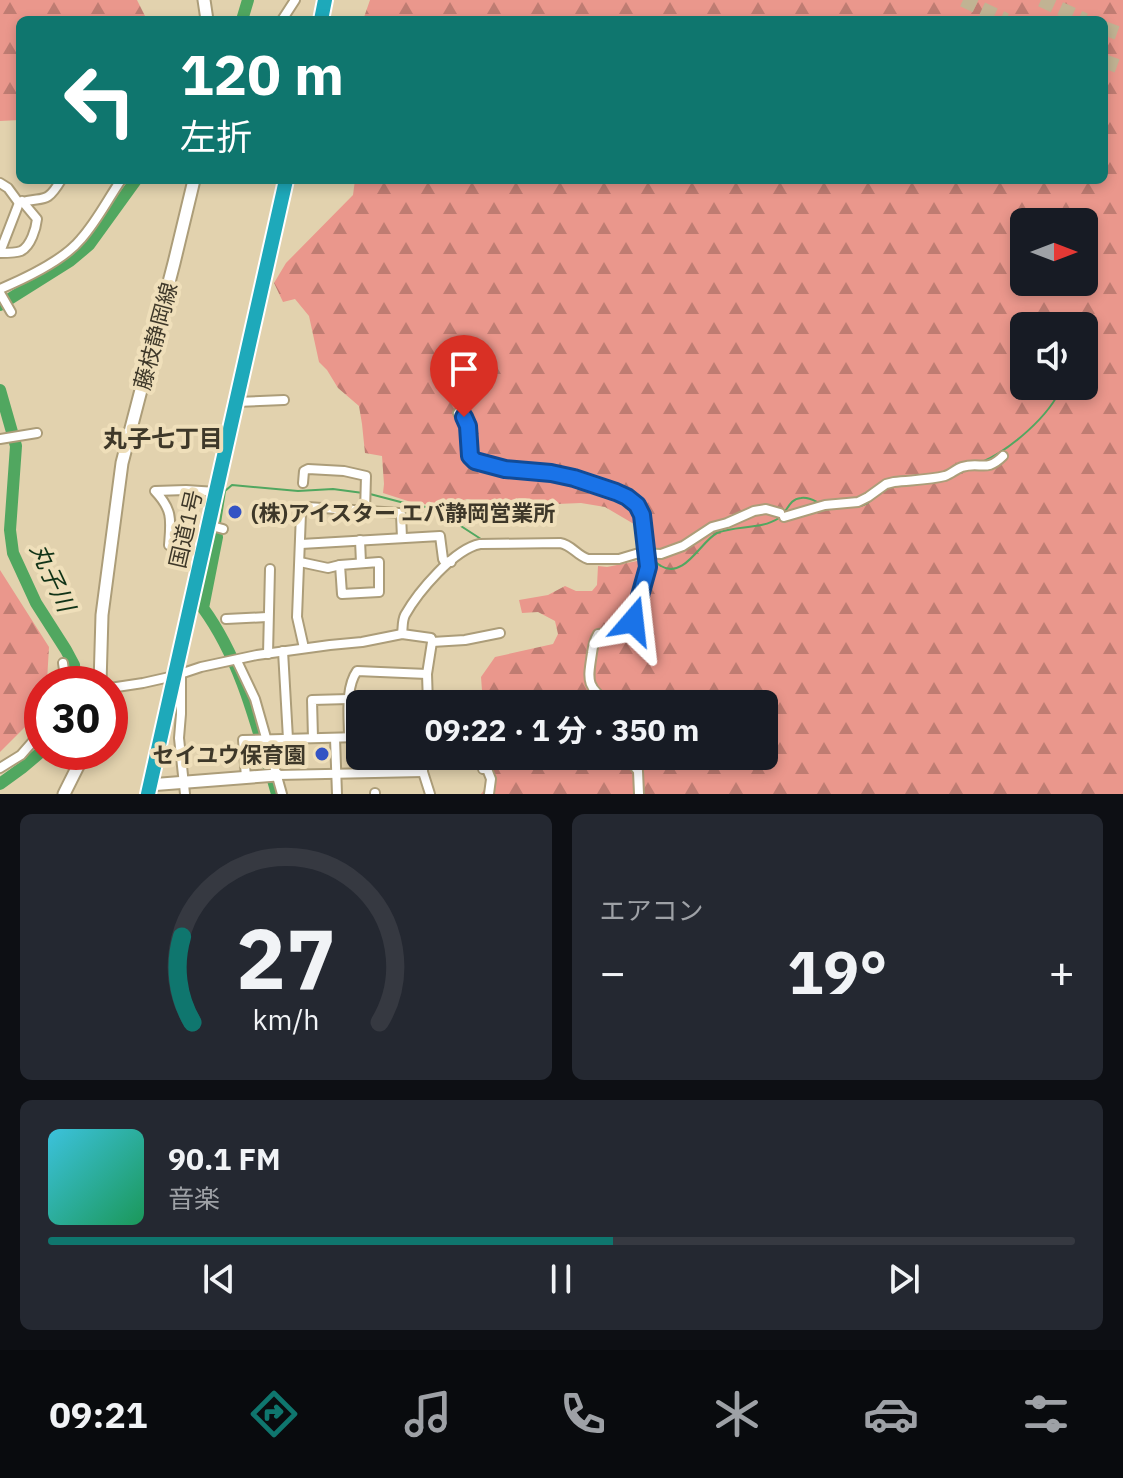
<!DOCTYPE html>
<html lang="ja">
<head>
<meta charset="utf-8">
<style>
  :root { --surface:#171b24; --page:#242831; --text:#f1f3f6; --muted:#9ea1a6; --line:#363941; --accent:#0f766e }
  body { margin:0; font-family:"IBM Plex Sans","Noto Sans JP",sans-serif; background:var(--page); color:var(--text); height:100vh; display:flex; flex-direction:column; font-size:30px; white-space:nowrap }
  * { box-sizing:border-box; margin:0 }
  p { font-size:26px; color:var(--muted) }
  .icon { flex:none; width:44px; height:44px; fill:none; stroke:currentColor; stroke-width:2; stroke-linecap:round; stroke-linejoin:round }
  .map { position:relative; height:794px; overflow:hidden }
  .side { display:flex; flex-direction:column; gap:20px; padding:20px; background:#0d0f14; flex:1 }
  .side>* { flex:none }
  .hud { position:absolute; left:16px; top:16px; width:1092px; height:168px; border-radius:12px; box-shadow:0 4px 12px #0003; background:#0f766e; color:#fff; overflow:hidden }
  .needle { width:52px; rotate:90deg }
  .buttons { position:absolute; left:1010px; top:208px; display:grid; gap:16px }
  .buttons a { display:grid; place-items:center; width:88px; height:88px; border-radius:12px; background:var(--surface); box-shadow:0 4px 12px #0003; font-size:40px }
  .speed { position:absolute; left:24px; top:666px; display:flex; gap:16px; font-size:40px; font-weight:700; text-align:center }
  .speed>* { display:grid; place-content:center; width:104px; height:104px; border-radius:50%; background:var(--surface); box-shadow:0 4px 12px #0003; line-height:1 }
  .speed .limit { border:12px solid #d22; background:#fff; color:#111 }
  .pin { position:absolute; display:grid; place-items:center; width:68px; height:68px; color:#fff; margin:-82px -34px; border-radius:50% 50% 50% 0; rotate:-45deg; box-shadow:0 0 8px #0007 }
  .pin .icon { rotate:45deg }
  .me { position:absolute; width:88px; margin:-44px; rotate:17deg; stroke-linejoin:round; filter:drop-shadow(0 0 6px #0008) }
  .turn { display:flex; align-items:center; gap:28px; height:168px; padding:0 32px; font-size:36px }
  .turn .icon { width:104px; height:104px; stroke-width:2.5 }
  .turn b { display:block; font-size:56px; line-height:68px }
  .big { font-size:60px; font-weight:700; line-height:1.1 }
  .side .card { flex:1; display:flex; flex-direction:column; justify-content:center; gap:12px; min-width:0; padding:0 28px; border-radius:12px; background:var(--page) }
  .side .dial { align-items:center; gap:0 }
  .dial svg { height:208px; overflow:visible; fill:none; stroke:var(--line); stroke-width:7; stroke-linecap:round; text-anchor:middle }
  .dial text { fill:var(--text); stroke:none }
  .song { display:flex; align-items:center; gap:24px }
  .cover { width:96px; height:96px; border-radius:12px; background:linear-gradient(135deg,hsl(190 70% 55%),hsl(150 70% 35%)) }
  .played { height:8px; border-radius:4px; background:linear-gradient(90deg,var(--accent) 55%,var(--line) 55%) }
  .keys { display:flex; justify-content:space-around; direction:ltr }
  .heat { display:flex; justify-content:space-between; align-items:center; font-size:44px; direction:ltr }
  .side .tiles { flex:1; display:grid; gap:20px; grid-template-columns:1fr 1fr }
  .card:last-child { grid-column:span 2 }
  .trip { position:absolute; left:346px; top:690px; width:432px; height:80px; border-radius:12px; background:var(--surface); box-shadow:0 4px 12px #0003; font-weight:700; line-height:80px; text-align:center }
  .menu { display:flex; height:128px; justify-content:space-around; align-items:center; background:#090b0e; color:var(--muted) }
  .menu .icon { width:56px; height:56px }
  .menu .active { color:var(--accent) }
  .menu b { font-size:36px; color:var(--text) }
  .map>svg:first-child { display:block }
</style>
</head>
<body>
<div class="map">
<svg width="1123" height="794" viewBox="0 0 1123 794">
  <defs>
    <pattern id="forest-firs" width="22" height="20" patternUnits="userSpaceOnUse" patternTransform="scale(2)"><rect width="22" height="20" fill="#ea978c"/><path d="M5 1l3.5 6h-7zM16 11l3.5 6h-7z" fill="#bf7c72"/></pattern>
  </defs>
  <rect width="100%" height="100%" fill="#e2d2ae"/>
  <g fill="url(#forest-firs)" fill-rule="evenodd">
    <polygon points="0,0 137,0 147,20 20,20 20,120 0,121"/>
    <path d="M370,0h753v794h-642l13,-18 -7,-13 1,-7h276v-52h-281l-2,-27 14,-20 58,-13 5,-10 -3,-13 -17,-9 -16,1 -3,-13 29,-5 17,-9 11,5h16l5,-6 1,-19 9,1 30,-6 6,-14 -4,-20 -34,-20 -24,-4 -75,3 -15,-1 -24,-6 -25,7 -28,-3 -31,-10 1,-9 -2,-28 -17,-3 -3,-29 -3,-18 -21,-18 -11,-18 -8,-8 -10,-46 -14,-17 -12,3 -9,-19 12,-20 67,-68 2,-15h749v-160h-741zM1024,222h60v60h-60zM1024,326h60v60h-60z"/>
    <polygon points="0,570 49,647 47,681 46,684 42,684 42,700 38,714 0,752"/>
  </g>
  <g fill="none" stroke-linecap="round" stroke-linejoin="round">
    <g stroke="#51a760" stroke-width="2">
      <path d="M980,463c30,-13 70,-47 82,-77"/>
      <polyline points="370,494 412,505 433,508 484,541"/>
      <path d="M849,507c11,0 17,-1 25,-10"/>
      <polyline points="220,523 225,491 232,485 298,491 333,489 363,493"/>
      <polyline points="217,537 219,529"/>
      <path d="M651,558c4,3 6,6 10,8 23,14 40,-25 56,-33 19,-8 44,-3 62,-15 9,-6 9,-19 22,-20 7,-1 12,2 18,5"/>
      <polyline points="620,563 641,557"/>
    </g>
    <g stroke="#51a760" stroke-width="12">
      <polyline points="242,20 248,0"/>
      <polyline points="0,305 70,261 89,245 136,180"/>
      <polyline points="0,390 16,446 10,530 13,553 36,603 66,650 74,665 76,684"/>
      <path d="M217,537l-14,71c35,48 51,107 67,163"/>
      <polyline points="273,780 277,794"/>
      <polyline points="0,784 22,768 42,751"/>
    </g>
    <g stroke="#c1b393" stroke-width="14" stroke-dasharray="14 7" stroke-linecap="butt">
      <polyline points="963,0 1006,20"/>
      <polyline points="1041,0 1085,20"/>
      <polyline points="1104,28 1123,35"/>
      <polyline points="1104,61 1123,68"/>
    </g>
    <defs>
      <g id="street">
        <polyline points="282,20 295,0"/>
        <polyline points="0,183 8,188 19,203"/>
        <path d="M0,252l19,-49c24,-8 26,4 42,-23"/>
        <path d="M0,253c6,0 16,0 21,-2 10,-5 15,-23 16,-32l-15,-18"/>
        <path d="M0,289c26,-11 63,-28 81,-50 16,-18 27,-40 40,-59"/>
        <polyline points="0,293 11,312"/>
        <polyline points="236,402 284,400"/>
        <path d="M458,413c20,12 2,40 18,49 20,10 51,10 72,11 19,2 81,18 91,34 5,8 10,50 9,60 0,10 -5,21 -7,30 -3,10 -6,34 -19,37 -7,2 -16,-2 -24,0 -4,7 -5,11 -6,19 -4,27 -7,34 19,51"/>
        <polyline points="0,439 37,433"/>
        <polyline points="303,483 304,471 308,469 344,471 366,476 365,512"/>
        <path d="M784,517l41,-12 33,-3 10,-5 18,-13 8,-2c16,-2 35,-2 51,-6 6,-2 11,-7 17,-9 19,-6 24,6 41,-11"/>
        <polyline points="208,525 223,529"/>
        <polyline points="360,540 361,563"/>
        <polyline points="301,544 440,536 443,559 444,561 451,562"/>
        <path d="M169,545c2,-25 4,-35 -14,-54l31,-1 30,2"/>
        <polyline points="300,562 328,568 340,565"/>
        <polygon points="379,562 379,592 342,594 340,565"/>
        <polyline points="226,619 267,617"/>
        <path d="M402,634c1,-6 0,-13 3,-19 13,-23 49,-66 75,-71l80,-1c12,2 16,12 28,16h31l20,-6 22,1 22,-8 29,-19 15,-4 27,-12 12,-2 14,4"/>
        <polyline points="432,642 465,640 500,633"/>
        <polyline points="304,648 297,617 301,513 307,507 399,513 401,514 402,538"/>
        <polyline points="283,651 288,739"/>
        <polyline points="268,654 270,569"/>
        <polyline points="237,661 255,699 282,794"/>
        <polyline points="63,663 66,684"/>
        <polyline points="181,673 181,714 179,738 185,794"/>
        <polyline points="110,688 143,683 174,676 201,667 257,655 330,645 362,642 402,634 431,638 432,642 427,674 428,704"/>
        <polyline points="432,704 474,702 478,704"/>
        <path d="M349,737c0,-20 -4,-49 8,-66l70,3"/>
        <polyline points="313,738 312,700 349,699"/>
        <polyline points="335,738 337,794"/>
        <polyline points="422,756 423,772 430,794"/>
        <polyline points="485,756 483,769 487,769 491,779 489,794"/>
        <polyline points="626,756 638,771 639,794"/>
        <polyline points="0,768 21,755 42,731"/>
        <polyline points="277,775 423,772"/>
        <polyline points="246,777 243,740 360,737"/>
        <polyline points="375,793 375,794"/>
      </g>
      <g id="secondary">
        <polyline points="204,0 207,20"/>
        <polyline points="100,684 102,615 122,463 174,263 194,180"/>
        <polyline points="149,785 277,775"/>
        <polyline points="64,794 85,752"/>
      </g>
      <g id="highway">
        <polyline points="321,20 325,0"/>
        <polyline points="148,794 286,180"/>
      </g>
    </defs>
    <use href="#street" stroke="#ac9d79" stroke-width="12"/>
    <use href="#secondary" stroke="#ac9d79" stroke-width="15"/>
    <use href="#highway" stroke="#fff" stroke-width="18"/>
    <use href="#street" stroke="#fff" stroke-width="8"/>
    <use href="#secondary" stroke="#fff" stroke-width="11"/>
    <use href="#highway" stroke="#1ea9ba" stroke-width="14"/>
  </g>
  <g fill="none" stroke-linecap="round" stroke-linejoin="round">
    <defs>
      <polyline id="route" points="464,417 468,426 470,456 475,461 505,469 551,473 574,478 616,492 627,497 637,505 642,515 648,567 633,621"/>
    </defs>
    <use href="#route" stroke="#114b97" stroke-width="20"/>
    <use href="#route" stroke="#1a73e8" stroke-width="14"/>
  </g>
  <g fill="#3453c4" stroke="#efdfba" stroke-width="3">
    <circle cx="235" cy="512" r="8"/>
    <circle cx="322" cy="754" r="8"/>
  </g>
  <g text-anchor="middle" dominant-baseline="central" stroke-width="8" stroke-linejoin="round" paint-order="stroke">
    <g font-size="22" fill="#3e3829" stroke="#efdfba">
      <text transform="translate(155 336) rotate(-75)">藤枝静岡線</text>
      <text transform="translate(185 529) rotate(-77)">国道1号</text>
    </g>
    <g font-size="22" font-weight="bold" fill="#3e3829" stroke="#efdfba" text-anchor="start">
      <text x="251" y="512">(株)アイスター エバ静岡営業所</text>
      <text x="306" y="754" text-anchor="end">セイユウ保育園</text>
    </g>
    <g font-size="24" font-weight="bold" fill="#3e3829" stroke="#efdfba">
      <text x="163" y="438">丸子七丁目</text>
    </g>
    <g font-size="24" font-style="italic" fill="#103317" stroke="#efdfba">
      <text transform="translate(53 577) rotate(65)">丸子川</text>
    </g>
  </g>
</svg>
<div class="buttons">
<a><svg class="needle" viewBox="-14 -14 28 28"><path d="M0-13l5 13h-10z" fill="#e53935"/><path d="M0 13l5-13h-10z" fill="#9ea1a6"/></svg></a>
<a><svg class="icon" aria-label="sound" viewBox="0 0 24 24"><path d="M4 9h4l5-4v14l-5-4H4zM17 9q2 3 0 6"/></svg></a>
</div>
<div class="speed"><div class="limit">30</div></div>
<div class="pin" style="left:464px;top:417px;background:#d93025"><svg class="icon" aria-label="arrive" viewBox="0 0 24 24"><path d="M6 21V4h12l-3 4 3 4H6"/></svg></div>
<svg class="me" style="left:633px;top:621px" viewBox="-20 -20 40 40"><path d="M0-17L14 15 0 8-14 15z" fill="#1a73e8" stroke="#fff" stroke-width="4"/></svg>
<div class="trip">09:22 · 1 分 · 350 m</div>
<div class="hud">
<div class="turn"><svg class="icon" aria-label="left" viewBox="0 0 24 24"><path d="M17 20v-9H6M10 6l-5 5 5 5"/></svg><div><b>120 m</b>左折</div></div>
</div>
</div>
<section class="side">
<div class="tiles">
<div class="card dial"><svg viewBox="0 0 100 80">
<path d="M14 69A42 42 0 1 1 86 69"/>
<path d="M14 69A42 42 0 0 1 10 36" stroke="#0f766e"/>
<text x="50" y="56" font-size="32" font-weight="700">27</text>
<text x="50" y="72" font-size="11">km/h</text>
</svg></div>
<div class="card"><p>エアコン</p>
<div class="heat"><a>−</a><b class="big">19°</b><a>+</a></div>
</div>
<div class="card">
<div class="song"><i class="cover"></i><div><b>90.1 FM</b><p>音楽</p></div></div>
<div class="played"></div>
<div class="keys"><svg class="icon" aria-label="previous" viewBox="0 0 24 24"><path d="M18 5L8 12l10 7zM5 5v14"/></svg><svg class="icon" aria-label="pause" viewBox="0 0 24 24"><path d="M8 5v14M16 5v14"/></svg><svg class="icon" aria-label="next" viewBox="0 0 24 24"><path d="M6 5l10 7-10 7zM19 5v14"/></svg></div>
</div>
</div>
</section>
<nav class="menu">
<b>09:21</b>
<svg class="icon active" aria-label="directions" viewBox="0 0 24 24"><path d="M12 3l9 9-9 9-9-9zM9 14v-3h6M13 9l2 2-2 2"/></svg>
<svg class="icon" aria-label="music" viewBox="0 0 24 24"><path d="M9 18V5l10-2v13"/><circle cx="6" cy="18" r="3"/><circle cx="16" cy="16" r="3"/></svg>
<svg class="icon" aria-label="phone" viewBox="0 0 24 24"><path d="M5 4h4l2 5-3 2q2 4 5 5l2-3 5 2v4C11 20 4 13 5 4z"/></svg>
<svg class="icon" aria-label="climate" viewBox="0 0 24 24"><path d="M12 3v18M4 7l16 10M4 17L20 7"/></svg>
<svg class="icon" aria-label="car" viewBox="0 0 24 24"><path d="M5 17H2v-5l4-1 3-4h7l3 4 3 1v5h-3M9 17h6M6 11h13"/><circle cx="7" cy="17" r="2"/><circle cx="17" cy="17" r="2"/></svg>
<svg class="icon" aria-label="filters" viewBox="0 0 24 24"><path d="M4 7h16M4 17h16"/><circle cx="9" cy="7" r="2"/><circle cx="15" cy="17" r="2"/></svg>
</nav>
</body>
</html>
